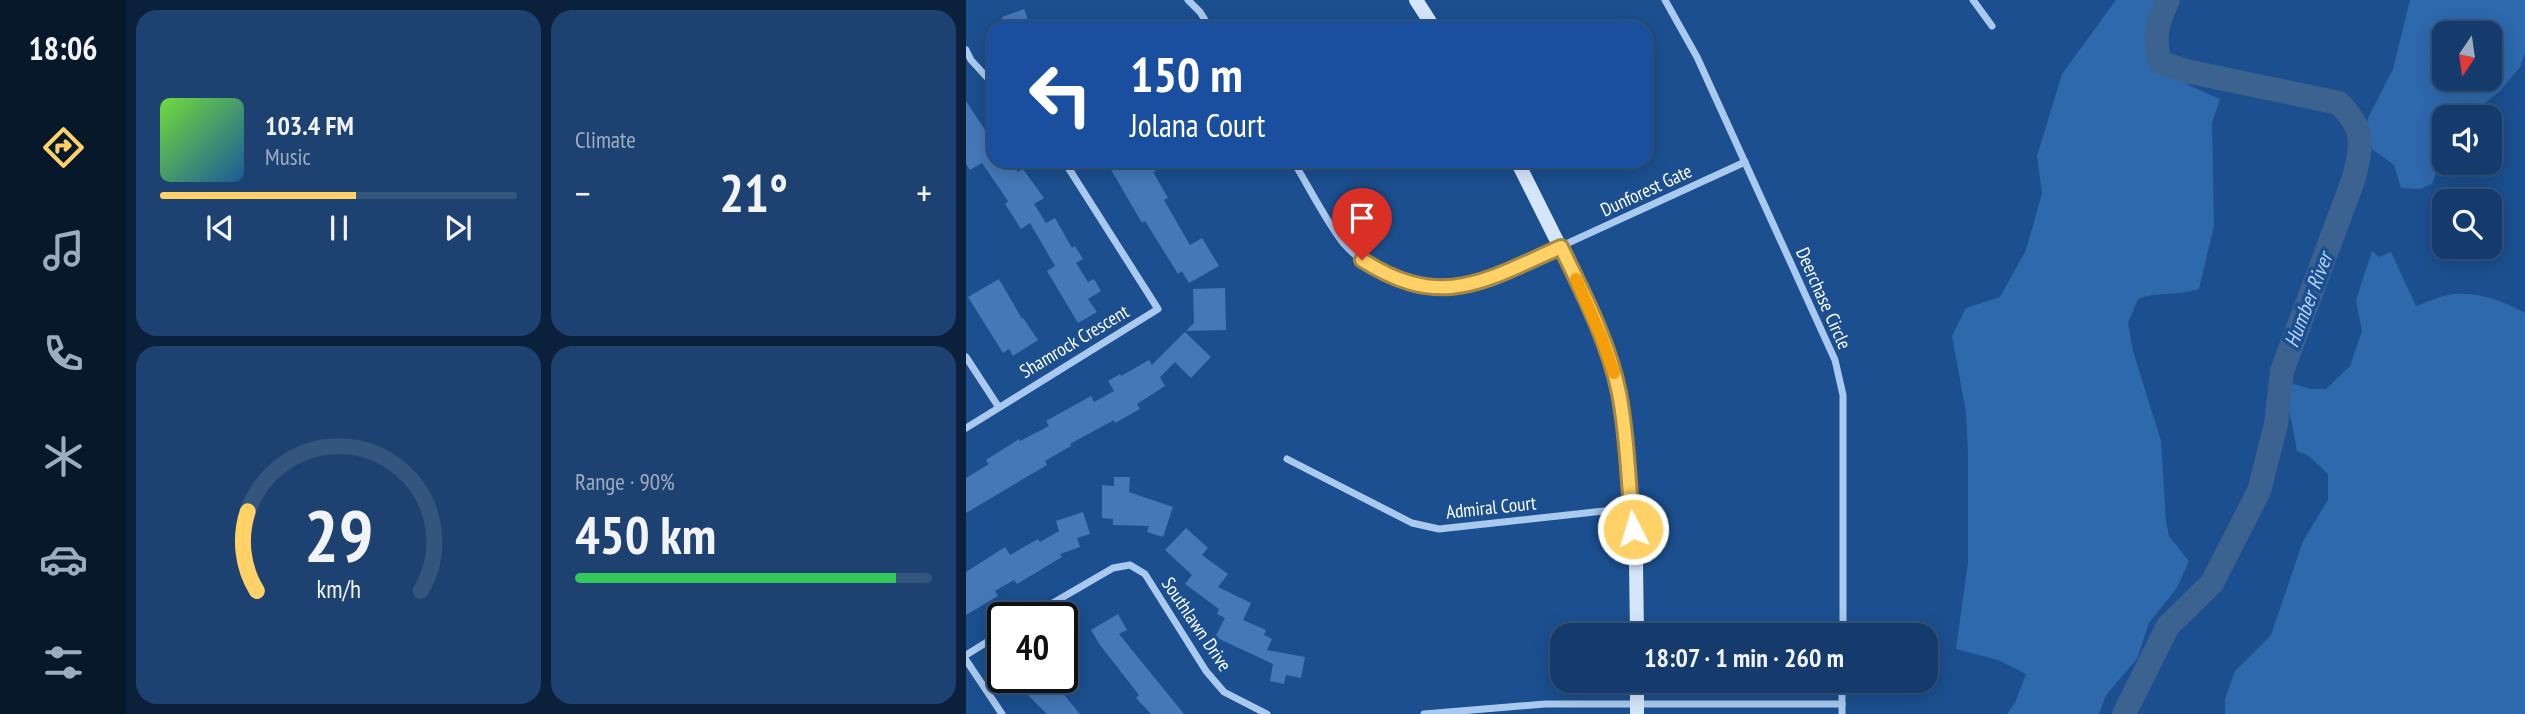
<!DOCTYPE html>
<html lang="en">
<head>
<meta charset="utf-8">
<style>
  :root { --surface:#143b6b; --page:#1d4271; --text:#f1f3f6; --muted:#9dadc1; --line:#33557e; --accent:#ffd166 }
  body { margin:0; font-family:"PT Sans Narrow",sans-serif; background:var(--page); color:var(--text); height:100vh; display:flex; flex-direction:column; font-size:26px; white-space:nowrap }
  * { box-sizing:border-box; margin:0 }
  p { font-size:23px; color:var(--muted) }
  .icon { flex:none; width:38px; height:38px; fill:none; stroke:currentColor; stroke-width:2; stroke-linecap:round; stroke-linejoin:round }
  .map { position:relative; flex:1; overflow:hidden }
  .sheet { display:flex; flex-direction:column; gap:10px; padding:10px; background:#0b203b; width:840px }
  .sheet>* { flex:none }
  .guide { position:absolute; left:21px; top:21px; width:665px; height:147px; border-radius:21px; box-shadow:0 4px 18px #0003,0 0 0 2px var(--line); background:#1a4fa0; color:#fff; overflow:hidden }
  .needle { width:46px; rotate:193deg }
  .controls { position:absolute; left:1466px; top:21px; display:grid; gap:14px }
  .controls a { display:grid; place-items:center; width:70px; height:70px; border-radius:14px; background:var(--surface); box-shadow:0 4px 18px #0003,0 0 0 2px var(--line); font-size:35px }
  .speed { position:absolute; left:21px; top:602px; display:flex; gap:14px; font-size:35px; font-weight:700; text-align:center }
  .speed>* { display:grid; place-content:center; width:91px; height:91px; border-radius:50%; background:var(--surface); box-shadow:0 4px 18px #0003,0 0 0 2px var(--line); line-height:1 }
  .speed .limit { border:4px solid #111; border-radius:10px; background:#fff; color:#111 }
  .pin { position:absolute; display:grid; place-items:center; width:60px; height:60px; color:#fff; margin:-72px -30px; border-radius:50% 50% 50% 0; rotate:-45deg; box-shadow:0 0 7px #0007 }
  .pin .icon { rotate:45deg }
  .me { position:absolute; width:77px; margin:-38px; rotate:355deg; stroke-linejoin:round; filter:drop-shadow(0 0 5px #0008) }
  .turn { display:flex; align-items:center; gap:24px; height:147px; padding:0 28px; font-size:32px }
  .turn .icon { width:91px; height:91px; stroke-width:2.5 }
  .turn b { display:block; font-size:49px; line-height:60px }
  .big { font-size:52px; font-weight:700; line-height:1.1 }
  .sheet .widget { flex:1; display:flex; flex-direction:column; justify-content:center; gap:10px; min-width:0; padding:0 24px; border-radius:21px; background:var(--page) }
  .sheet .dial { align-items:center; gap:0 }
  .dial svg { height:182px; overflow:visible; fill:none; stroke:var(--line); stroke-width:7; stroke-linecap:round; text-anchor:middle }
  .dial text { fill:var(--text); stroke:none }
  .song { display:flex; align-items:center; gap:21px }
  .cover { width:84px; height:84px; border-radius:10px; background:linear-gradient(135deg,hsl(100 70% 55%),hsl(210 70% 35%)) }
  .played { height:7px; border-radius:4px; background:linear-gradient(90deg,var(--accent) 55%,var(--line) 55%) }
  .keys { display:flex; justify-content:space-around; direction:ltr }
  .heat { display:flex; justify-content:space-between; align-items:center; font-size:38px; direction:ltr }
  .charge { height:10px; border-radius:5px; background:linear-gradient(90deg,#34c759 90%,var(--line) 0) }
  .sheet .tiles { flex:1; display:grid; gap:10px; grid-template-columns:repeat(2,1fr) }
  .trip { position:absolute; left:584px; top:623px; width:388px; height:70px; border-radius:21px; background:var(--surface); box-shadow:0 4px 18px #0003,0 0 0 2px var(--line); font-weight:700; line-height:70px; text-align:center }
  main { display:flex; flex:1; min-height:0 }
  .tab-bar { display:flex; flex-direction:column; width:126px; justify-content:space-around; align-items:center; background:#08182b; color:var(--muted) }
  .tab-bar .icon { width:49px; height:49px }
  .tab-bar .current { color:var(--accent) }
  .tab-bar b { font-size:32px; color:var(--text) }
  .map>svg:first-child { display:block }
</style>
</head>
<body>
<main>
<nav class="tab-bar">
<b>18:06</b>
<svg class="icon current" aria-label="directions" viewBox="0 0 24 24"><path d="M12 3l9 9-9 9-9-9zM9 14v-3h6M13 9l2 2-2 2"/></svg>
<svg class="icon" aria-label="music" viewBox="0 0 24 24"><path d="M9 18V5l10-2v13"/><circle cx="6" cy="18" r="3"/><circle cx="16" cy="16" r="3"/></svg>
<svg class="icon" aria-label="phone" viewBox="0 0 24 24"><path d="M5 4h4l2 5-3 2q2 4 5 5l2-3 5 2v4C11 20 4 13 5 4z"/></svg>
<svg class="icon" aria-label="climate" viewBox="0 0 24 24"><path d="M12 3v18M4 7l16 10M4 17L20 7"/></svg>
<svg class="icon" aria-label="car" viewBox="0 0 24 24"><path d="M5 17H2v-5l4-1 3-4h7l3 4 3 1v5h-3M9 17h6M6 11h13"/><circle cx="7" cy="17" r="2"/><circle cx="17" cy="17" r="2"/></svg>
<svg class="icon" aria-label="filters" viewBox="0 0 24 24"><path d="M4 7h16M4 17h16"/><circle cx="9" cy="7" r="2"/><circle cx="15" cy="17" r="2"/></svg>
</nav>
<section class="sheet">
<div class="tiles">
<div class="widget">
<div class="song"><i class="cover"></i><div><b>103.4 FM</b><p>Music</p></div></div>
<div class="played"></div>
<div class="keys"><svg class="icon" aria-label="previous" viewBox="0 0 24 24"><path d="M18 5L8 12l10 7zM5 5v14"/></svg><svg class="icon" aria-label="pause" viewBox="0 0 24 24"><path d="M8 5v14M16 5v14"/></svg><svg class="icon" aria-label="next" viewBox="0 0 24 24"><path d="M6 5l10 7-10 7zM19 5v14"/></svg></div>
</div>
<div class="widget"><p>Climate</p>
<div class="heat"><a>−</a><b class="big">21°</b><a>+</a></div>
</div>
<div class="widget dial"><svg viewBox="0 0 100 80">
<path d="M14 69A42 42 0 1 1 86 69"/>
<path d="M14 69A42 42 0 0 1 10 34" stroke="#ffd166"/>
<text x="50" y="56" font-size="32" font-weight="700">29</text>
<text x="50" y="72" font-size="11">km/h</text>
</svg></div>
<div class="widget"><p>Range · 90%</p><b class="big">450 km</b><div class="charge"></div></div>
</div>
</section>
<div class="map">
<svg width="1559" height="714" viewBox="0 0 1559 714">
  <rect width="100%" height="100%" fill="#1b4f8f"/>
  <g fill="#2e69ad" fill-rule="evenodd">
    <path d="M1150,0h57l-23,27v21l38,37 32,14 -8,24 2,103 -15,63c-21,7 -41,2 -61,10l-10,24 5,28 28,90 5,81 3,14 20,25 -12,27 -28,35 -12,36 -31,36 -7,19h-92l8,-11 11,-29 -28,-14 -42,-11 12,-87v-108l-2,-42 -14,-76 14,-28 34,-11 26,-47 16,-57 -5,-37 25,-82z"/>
    <path d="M1444,0h115v53l-5,14 -20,24 -33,26h-22v30l-13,37 -12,5 -19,-1 -7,-23 -21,-15 -8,-13 3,-19 25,-49zM1479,33h45v46h-45z"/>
    <path d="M1406,251l7,6 12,-5 25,54c12,-4 25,-11 38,-12 26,-2 49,7 71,19v401h-300v-15l10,-28 36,-36 32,-94 25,-41v-26l-19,-18 -12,-5 -9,-47 2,-21 21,6h15l24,-23 12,-35 -6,-31z"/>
  </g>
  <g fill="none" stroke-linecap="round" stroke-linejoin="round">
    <path stroke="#3c6290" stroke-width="24" d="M1158,714l44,-88 44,-43 47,-92 17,-67 6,-53 72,-193c8,-36 12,-47 -15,-75l-153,-32 -26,-9c-7,-25 -3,-39 8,-62"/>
  </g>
  <g fill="#4478b7">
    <polygon points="58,9 65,28 40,28 36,17"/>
    <polygon points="0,101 19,130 23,128 28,137 28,161 44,161 52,172 57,169 78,198 68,204 80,223 89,218 106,248 109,246 117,259 110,263 122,282 128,279 135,291 122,299 131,312 112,323 81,271 89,266 64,223 55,229 39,204 42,201 16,163 4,170 0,164"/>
    <polygon points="140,161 184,161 190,171 187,172 202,198 198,200 224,245 236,238 253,266 223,283 216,271 212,274 179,221 176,223"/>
    <polygon points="33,279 56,319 57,318 72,340 47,356 43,349 37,353 2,297"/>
    <polygon points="259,288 260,330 220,331 228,323 227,289"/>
    <polygon points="219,332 245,357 225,378 209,362 194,377 199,386 171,404 174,409 149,423 148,420 104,444 105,446 79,461 81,465 0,513 0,478 23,464 20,460 53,439 54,441 83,426 80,421 125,396 128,402 148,391 142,381 154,374 155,376 183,360 186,365"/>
    <polygon points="148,477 164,477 163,492 207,507 197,537 181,532 183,526 147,525 147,519 136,518 136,485 148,486"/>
    <polygon points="117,512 124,534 111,538 114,547 94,554 96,557 51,584 48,580 29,591 32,596 0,615 0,572 39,547 44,555 72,539 74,542 93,531 90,521"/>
    <polygon points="220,528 242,548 236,555 262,574 252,587 285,603 277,620 300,630 298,635 306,639 301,650 339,657 335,678 320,675 318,684 304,681 307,664 249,637 259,618 251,614 253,609 219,584 226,575 199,550"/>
    <polygon points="152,614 161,630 153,634 218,714 185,714 170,698 173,695 134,645 125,630"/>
    <polygon points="59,677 83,677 114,714 81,714 51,684"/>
  </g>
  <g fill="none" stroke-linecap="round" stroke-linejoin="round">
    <g stroke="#a9c9ee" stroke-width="7">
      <polyline points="222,0 234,12 244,28"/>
      <polyline points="699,0 731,57 869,360 877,395 877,635"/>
      <polyline points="1007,0 1026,26"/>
      <polyline points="0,50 5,60 28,85"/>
      <path d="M327,161c15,24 34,62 51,83 37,41 87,49 139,38l262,-120"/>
      <polyline points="0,357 32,406"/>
      <polyline points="0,428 192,309 98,161"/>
      <polyline points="321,459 446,523 473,529 665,508"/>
      <polyline points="61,618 147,568 164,565 179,574 240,671 258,692 301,714"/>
      <polyline points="0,655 37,632"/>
      <polyline points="0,660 36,714"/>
      <polyline points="458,714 579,704 876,704"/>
      <polyline points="876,714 876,681"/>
    </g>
    <g stroke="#d6e6fa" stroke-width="14">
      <polyline points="450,0 468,28"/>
      <polyline points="551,161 604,267 635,336 649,379 657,420 670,562 671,635"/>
      <polyline points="671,714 671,681"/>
    </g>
  </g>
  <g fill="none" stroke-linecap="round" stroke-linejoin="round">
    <defs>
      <path id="route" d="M396,260c80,51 122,21 199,-13 22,46 48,96 58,146 9,45 9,91 14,136"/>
    </defs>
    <use href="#route" stroke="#a68842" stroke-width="18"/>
    <use href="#route" stroke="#ffd166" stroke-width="12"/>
    <polyline stroke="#f59e0b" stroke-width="12" points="610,279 635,336 648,373"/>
  </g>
  <g text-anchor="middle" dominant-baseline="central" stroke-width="7" stroke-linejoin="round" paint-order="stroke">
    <g font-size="19" fill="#fff" stroke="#1b4f8f">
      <text transform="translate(680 190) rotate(-25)">Dunforest Gate</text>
      <text transform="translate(858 298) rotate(66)">Deerchase Circle</text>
      <text transform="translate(108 341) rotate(-31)">Shamrock Crescent</text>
      <text transform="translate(525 507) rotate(-6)">Admiral Court</text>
      <text transform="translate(231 624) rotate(56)">Southlawn Drive</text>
    </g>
    <g font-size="21" font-style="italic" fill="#b5d3f5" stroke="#1b4f8f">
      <text transform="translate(1342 300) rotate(-69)">Humber River</text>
    </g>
  </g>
</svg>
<div class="controls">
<a><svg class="needle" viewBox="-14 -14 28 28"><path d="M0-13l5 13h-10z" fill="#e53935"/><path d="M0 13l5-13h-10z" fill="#9dadc1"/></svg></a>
<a><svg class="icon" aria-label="sound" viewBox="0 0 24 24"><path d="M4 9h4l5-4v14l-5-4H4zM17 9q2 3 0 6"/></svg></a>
<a><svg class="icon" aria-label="search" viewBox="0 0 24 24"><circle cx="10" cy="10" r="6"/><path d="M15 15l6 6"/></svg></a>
</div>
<div class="speed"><div class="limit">40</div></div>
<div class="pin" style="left:396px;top:260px;background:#d93025"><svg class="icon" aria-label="arrive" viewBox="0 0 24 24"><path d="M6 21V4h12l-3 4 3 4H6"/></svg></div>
<svg class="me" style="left:667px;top:529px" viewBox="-20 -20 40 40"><circle r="17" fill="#ffd166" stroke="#fff" stroke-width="3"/><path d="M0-11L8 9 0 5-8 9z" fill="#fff"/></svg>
<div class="trip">18:07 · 1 min · 260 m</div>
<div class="guide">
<div class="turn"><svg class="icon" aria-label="left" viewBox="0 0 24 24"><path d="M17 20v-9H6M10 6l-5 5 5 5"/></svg><div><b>150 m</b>Jolana Court</div></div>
</div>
</div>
</main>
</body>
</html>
